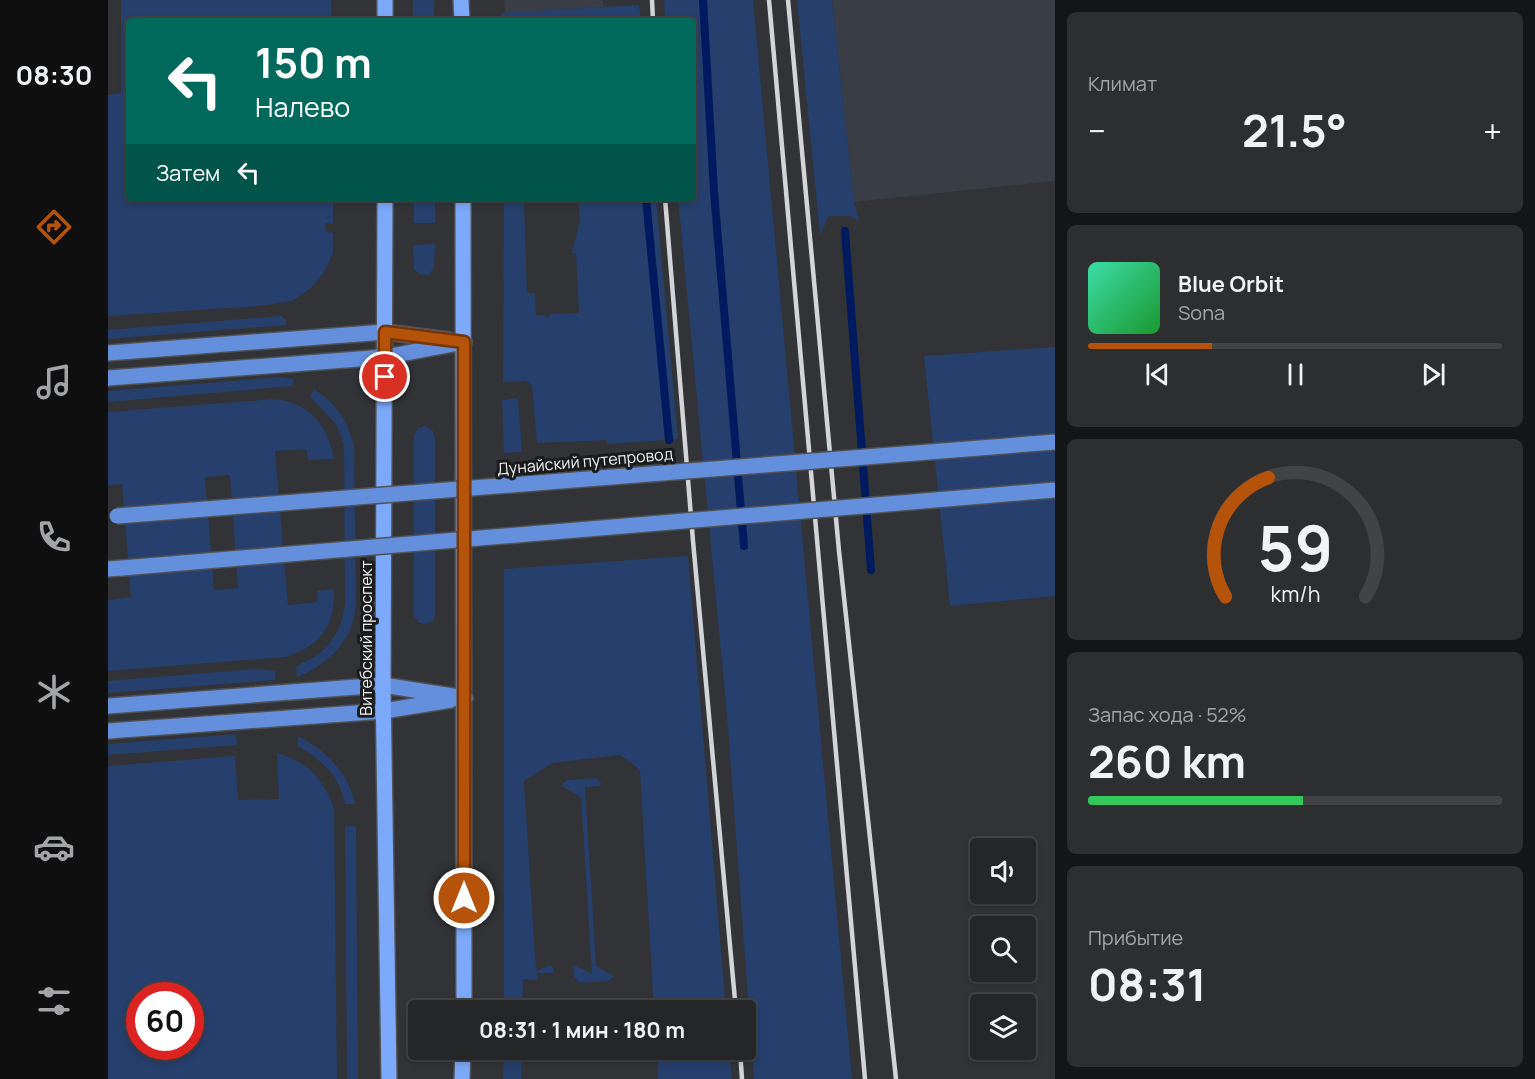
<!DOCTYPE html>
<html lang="ru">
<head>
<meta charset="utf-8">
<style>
  :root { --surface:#252628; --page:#2d2e30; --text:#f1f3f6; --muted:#a3a5a8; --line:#424345; --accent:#b45309 }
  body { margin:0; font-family:Manrope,sans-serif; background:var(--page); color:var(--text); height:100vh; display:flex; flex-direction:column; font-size:22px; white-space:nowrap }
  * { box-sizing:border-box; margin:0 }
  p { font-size:20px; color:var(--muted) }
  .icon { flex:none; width:33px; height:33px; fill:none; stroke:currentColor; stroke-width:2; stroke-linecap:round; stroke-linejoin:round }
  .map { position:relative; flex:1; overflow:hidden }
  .drawer { display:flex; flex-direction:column; gap:12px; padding:12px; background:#141516; width:480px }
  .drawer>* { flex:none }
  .hud { position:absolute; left:18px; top:18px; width:570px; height:183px; border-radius:6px; box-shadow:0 3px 9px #0003,0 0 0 2px var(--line); background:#00695c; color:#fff; overflow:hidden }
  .fabs { position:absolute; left:862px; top:838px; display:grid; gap:12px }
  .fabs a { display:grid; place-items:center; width:66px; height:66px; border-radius:6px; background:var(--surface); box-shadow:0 3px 9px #0003,0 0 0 2px var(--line); font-size:30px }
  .speed { position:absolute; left:18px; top:982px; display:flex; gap:12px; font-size:30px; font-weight:700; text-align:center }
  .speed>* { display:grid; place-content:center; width:78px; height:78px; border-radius:50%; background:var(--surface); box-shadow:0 3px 9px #0003,0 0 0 2px var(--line); line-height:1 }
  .speed .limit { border:9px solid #d22; background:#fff; color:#111 }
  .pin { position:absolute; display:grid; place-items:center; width:51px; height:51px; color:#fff; margin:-26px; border:3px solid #fff; border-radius:50%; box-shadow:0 2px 6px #0007 }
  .me { position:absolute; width:66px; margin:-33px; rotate:0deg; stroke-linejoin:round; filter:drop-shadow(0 0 4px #0008) }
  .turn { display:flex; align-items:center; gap:21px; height:126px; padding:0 30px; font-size:27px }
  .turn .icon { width:78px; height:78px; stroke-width:2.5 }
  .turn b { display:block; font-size:42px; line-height:51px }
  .then { display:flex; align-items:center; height:57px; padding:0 30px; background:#0003; gap:12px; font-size:22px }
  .big { font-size:45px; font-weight:700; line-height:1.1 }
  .drawer .card { flex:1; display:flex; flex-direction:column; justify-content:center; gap:9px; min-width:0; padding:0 21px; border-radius:9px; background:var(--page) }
  .drawer .dial { align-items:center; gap:0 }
  .dial svg { height:156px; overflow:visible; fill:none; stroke:var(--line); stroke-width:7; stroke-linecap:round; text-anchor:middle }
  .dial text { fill:var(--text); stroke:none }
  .song { display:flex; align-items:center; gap:18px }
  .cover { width:72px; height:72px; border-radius:9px; background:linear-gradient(135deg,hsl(160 70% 55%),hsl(130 70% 35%)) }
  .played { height:6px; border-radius:3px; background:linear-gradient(90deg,var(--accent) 30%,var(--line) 30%) }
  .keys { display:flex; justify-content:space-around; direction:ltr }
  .heat { display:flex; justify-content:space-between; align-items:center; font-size:33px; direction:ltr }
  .charge { height:9px; border-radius:4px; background:linear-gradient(90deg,#34c759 52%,var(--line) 0) }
  .trip { position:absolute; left:300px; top:1000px; width:348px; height:60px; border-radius:6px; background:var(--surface); box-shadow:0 3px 9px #0003,0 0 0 2px var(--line); font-weight:700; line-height:60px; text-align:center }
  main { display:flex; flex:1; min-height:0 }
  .menu { display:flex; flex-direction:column; width:108px; justify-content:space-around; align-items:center; background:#0f0f10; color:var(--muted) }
  .menu .icon { width:42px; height:42px }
  .menu .active { color:var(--accent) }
  .menu b { font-size:27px; color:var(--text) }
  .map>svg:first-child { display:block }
</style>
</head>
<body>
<main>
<nav class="menu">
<b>08:30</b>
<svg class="icon active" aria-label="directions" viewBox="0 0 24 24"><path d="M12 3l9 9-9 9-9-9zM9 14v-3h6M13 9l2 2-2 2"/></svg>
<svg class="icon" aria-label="music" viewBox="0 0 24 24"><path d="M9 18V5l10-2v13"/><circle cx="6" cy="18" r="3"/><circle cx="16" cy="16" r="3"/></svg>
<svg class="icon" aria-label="phone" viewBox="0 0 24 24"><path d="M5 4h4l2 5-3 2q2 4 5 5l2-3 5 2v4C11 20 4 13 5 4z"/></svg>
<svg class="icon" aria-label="climate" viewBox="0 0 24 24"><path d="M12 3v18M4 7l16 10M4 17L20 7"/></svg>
<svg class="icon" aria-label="car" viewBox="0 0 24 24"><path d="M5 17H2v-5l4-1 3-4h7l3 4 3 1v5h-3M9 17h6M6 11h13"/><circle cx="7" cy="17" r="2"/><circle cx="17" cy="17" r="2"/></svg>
<svg class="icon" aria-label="filters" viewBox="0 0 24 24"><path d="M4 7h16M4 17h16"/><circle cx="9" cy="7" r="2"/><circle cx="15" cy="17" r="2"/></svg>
</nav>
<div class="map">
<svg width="947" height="1079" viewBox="0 0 947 1079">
  <rect width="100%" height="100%" fill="#313336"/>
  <g fill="#383d46">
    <polygon points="396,0 495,0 496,7 397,13"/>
    <polygon points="724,0 947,0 947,181 746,202"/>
  </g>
  <g fill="#263f6c" fill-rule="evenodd">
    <polygon points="13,0 223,0 223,21 21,21 21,198 225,198 225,224 218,223 218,231 225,233 225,253 216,272 203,288 184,301 150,306 0,316 0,95 13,93"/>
    <rect x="305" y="0" width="21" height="21"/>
    <polygon points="556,0 645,0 744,1079 646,1079 619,715 570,198 585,198 585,21 557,21"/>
    <polygon points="689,0 724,0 746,202 751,221 742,216 721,216 712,235"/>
    <polygon points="531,5 533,21 394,21 393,13"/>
    <rect x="306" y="198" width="21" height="25"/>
    <polygon points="396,198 416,198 419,293 427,293 428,315 438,315 438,318 441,317 442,314 471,313 468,253 464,253 472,220 470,198 548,198 570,439 499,444 499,440 429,443 424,385 418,381 395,382"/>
    <polygon points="327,244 326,267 321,275 311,274 306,269 305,245"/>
    <polygon points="173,316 178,320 178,325 0,339 0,330"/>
    <polygon points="947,347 947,596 842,606 816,356"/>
    <polygon points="172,377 186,379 184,386 0,402 0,391"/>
    <path d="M206,389c22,14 34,32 40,57l2,156c-2,38 -25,61 -59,75l-1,-10c5,-4 11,-6 17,-9 20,-13 30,-32 32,-56l-1,-158 -8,-20 -26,-27z"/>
    <polygon points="410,398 414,452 396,453 394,400"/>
    <path d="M168,399c34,4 53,28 58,60l-26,1 -2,-11 -31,2 13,154 30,-3v-11l16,-2c1,36 -13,58 -49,68l-177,14v-71l23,-3 -9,-113 -14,1v-73zM122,475l8,113 -24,2 -9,-113z"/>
    <polygon points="318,426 325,431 327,438 327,615 325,621 318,624 311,623 306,616 306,436 310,428"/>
    <polygon points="580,556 618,1011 546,1011 532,771 520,760 511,755 444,763 416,781 428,971 443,965 446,970 445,973 429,973 429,980 415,979 414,1011 396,1011 396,569"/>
    <polygon points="148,669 167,671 167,680 0,693 0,681"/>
    <polygon points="128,734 129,745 0,755 0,744"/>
    <path d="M190,736c29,15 50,36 57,68h-10c-5,-28 -24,-45 -48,-58z"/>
    <path d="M169,753c32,10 45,24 57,55l3,271h-229v-313l127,-10 3,44 41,-1zM32,996h50v51h-50z"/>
    <polygon points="489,778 493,783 492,786 477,787 488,966 506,976 500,981 472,983 466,977 465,966 469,966 484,974 473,797 453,786 459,780"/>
    <polygon points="237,826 248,826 250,1079 239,1079"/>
    <polygon points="502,1000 508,1002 509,1005 491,1008 490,1011 487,1011 486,1008 471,1009 468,1006 472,1002"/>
    <polygon points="396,1050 414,1050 413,1079 395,1079"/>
    <polygon points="549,1050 621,1050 624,1079 550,1079"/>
  </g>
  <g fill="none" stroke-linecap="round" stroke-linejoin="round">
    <g stroke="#001a5f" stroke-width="8">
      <polyline points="595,0 606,192 636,546"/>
      <polyline points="538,198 561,440"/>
      <polyline points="737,231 763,570"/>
    </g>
    <defs>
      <g id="secondary">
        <polyline points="0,353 277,332 341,340"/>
        <polyline points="0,378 277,357 356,342"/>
        <polyline points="0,569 14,568"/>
        <polyline points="0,706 275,685 357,698"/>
        <polyline points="0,731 276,711 343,700"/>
      </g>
      <g id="primary">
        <polyline points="353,0 354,21"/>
        <polyline points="277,21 277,0"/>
        <polyline points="277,198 275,685 281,1079"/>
        <polyline points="355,198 356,1011"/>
        <polyline points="354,1079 355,1050"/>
      </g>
    </defs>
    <use href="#secondary" stroke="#505154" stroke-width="18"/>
    <use href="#primary" stroke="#505154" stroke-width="18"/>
    <use href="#secondary" stroke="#648fdd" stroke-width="15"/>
    <use href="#primary" stroke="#7ca9f9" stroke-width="15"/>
    <g stroke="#d3d4d7" stroke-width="4.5">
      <polyline points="544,0 545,21"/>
      <polyline points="661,0 757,1079"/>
      <polyline points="680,0 731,551 788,1079"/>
      <polyline points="557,198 585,541 628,1011"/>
      <polyline points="632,1050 634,1079"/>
    </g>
    <defs>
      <g id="secondary-bridge">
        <polyline points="9,516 947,442"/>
        <polyline points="14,568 947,490"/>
      </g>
    </defs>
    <use href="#secondary-bridge" stroke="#505154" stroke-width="18" stroke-linecap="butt"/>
    <use href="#secondary-bridge" stroke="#648fdd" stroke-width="15"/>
  </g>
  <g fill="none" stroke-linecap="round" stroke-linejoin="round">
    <defs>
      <polyline id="route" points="277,377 277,332 356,342 356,898"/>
    </defs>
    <use href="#route" stroke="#753606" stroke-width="15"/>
    <use href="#route" stroke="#b45309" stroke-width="10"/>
  </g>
  <g text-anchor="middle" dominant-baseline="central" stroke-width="6" stroke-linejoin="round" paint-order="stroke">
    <g font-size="16" fill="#f0f1f3" stroke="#1a1b1c">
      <text transform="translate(477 461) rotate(-5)">Дунайский путепровод</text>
      <text transform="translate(258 638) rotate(-90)">Витебский проспект</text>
    </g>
  </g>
</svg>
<div class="fabs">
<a><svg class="icon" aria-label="sound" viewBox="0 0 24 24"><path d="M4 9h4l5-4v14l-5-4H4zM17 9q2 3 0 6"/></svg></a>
<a><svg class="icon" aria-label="search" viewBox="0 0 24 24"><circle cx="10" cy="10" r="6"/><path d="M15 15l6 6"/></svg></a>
<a><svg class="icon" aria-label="layers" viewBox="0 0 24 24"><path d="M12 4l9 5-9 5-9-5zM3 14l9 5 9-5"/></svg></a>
</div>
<div class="speed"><div class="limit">60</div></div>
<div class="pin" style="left:277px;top:377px;background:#d93025"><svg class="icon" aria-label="arrive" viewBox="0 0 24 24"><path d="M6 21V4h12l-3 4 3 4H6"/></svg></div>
<svg class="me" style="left:356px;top:898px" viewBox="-20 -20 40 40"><circle r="17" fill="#b45309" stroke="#fff" stroke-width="3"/><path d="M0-11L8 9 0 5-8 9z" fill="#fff"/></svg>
<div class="trip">08:31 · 1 мин · 180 m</div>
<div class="hud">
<div class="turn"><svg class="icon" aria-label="left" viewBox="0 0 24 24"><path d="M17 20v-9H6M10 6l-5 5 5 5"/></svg><div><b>150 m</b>Налево</div></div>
<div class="then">Затем<svg class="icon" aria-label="left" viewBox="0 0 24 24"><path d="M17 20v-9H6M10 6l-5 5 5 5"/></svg></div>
</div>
</div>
<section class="drawer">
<div class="card"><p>Климат</p>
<div class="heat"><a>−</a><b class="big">21.5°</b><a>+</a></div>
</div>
<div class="card">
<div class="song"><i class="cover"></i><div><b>Blue Orbit</b><p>Sona</p></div></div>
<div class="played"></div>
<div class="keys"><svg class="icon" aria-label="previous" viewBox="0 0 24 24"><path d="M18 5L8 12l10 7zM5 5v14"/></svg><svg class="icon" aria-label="pause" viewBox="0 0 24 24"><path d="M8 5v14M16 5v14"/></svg><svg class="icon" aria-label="next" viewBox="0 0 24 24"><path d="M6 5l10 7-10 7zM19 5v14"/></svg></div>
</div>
<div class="card dial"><svg viewBox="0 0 100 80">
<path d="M14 69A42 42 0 1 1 86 69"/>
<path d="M14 69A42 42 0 0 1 36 8" stroke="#b45309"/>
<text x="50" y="56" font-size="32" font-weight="700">59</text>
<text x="50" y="72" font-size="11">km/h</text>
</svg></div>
<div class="card"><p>Запас хода · 52%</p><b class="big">260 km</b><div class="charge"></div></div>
<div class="card"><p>Прибытие</p><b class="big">08:31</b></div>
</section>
</main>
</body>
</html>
